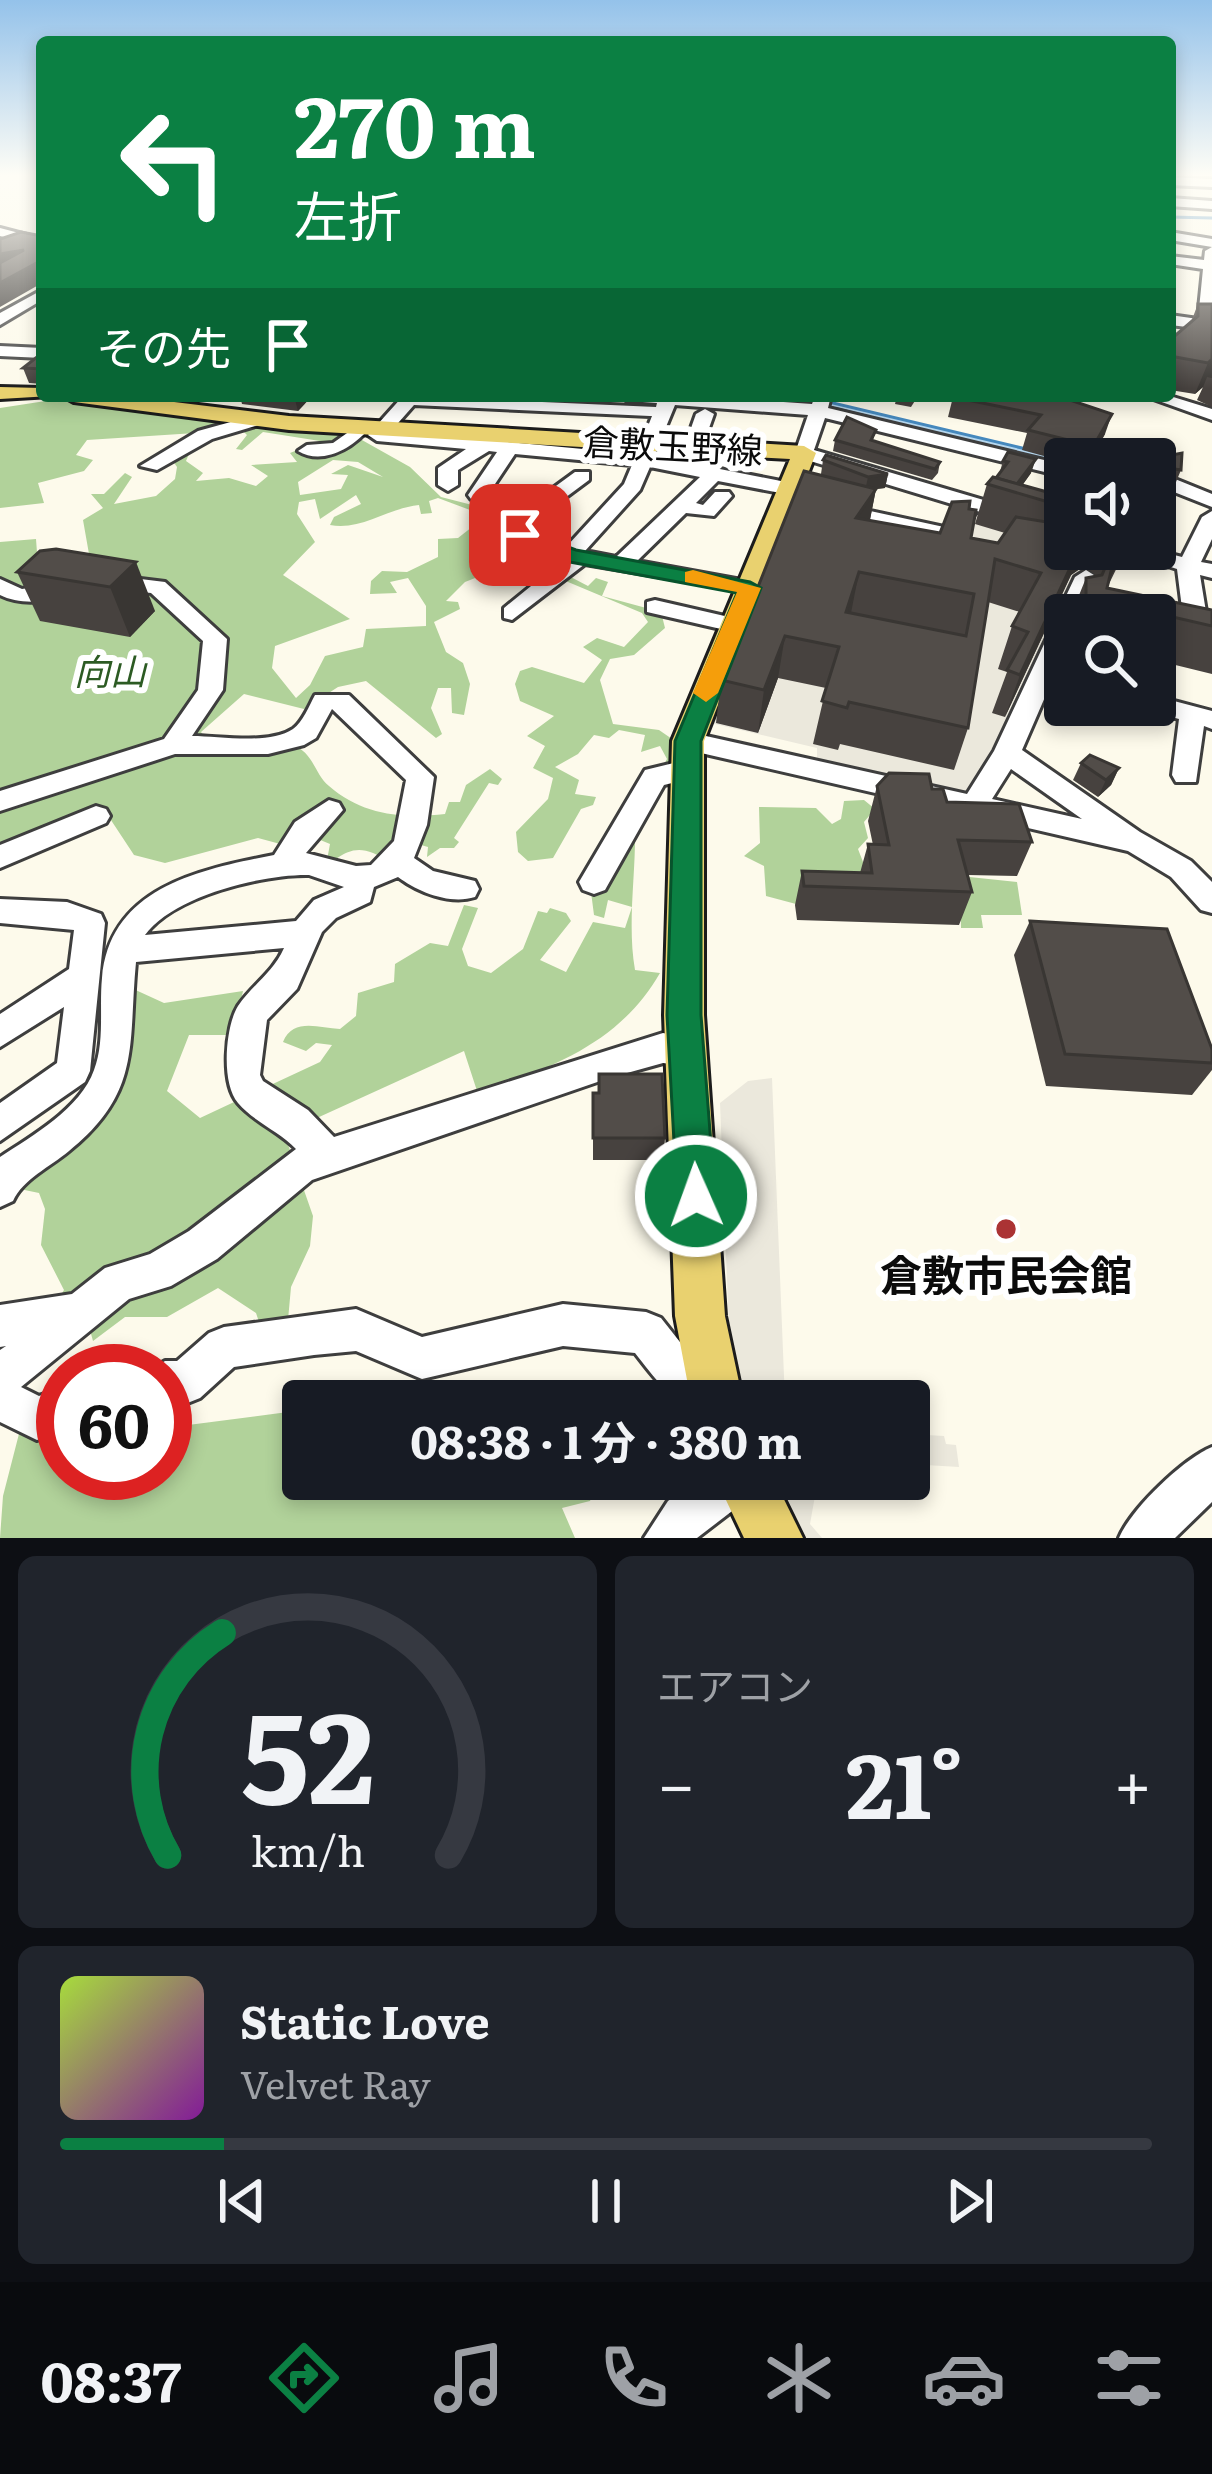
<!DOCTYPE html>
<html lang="ja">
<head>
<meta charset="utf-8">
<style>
  :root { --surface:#171b24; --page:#20242c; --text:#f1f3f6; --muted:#9ea1a6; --line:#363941; --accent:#0b8043 }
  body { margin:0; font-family:Literata,"Noto Sans JP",serif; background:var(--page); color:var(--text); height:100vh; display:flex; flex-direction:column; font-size:45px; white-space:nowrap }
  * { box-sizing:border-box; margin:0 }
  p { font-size:39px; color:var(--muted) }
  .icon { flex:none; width:66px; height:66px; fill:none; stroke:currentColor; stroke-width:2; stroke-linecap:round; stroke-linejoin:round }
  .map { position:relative; height:1538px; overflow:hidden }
  .panel { display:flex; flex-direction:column; gap:18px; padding:18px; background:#0d0f14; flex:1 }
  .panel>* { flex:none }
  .hud { position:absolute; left:36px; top:36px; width:1140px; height:366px; border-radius:12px; box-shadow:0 6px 18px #0003; background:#0b8043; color:#fff; overflow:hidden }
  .controls { position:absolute; left:1044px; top:438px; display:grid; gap:24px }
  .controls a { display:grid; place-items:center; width:132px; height:132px; border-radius:12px; background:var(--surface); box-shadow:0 6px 18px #0003; font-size:60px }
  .speed { position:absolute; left:36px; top:1344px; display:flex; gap:24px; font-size:60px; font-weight:700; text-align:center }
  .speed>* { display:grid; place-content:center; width:156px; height:156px; border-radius:50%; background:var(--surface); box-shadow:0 6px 18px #0003; line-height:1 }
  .speed .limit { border:18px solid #d22; background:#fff; color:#111 }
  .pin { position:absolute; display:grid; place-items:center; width:102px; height:102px; color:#fff; margin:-51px; border-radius:24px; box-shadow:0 6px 18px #0006 }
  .me { position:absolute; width:132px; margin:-66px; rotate:358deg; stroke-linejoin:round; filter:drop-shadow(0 0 9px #0008) }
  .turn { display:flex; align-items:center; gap:42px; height:252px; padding:0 60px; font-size:54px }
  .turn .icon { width:156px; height:156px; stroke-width:2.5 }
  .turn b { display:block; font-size:84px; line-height:102px }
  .then { display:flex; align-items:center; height:114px; padding:0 60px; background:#0003; gap:24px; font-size:45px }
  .big { font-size:90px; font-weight:700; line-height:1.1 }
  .panel .widget { flex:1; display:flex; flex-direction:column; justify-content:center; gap:18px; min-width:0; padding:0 42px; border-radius:18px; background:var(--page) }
  .panel .dial { align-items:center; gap:0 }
  .dial svg { height:312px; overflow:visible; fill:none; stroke:var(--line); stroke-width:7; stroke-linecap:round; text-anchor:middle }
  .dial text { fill:var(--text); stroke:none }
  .song { display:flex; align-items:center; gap:36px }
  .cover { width:144px; height:144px; border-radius:18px; background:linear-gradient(135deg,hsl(80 70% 55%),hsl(290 70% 35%)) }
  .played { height:12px; border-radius:6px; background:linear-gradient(90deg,var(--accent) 15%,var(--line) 15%) }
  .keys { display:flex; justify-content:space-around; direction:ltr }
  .heat { display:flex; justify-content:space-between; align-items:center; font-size:66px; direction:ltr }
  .panel .tiles { flex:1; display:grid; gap:18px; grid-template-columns:1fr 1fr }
  .widget:last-child { grid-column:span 2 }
  .trip { position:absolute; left:282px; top:1380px; width:648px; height:120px; border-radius:12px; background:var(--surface); box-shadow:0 6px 18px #0003; font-weight:700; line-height:120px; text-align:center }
  .dock { display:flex; height:192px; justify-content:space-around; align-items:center; background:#090b0e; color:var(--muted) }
  .dock .icon { width:84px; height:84px }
  .dock .active { color:var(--accent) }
  .dock b { font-size:54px; color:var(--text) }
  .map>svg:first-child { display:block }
</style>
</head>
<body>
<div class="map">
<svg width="1212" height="1538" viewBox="0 0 1212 1538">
  <rect width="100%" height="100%" fill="#fdfaeb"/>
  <g fill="#b1d29a" fill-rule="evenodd">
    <path d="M78,396l135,24 140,15 57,32 31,30 43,11 29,39 75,39 8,-8 12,4 -6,14 59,16 4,16 -31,27 -24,4 -10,21 13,44 46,6 16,11 -3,35 -17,11 -12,37 -8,4c1,47 -8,96 0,142l25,3c-41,71 -108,94 -182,121l-14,-43 -180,82 29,83 -3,30 -19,41 -4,44 -24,3 -7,-21 -38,-25 -51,29h-42l-32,24 -5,-18 -88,36v-50l56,-6 8,-13 -23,-45 4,-36 -6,-16 -24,-5 54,-50 60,-151 35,16 79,-12 -10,44h-44l-22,56 33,27 120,-56 12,-17 -16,-2 -10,8 -23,-9c10,-25 36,-14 57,-13l16,-13 2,-23 36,-11 1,-18 35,-21 18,3 16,-41 14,3 -16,41 6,17 23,7 32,-24 15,-38 9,2 3,-5 16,5 5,8 -31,39 26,12 27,-50 32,6 7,-21 -24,-7 -4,18 -10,-3 -3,-23 76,-133 -7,-13 -19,6 4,-17 -26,-5 -10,8 -15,-3 -16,19 -23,13 24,13 -4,14 21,3 -3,8 -12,4 -28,49 -25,3 -10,-9 -2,-20 32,-33 5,-21 -20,-10 12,-22 -18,-10 27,-20 -34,-15 -5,-17 5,-13 12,-4 52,16 18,-23 -19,-13 14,-9 27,9 24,-25 -6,-9 -124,-52 -53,21 -19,19 12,1 2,7 -26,13 12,30 17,11 7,21 -6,31 -12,-2 -1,-25h-13l-7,20 11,26 -6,4 -70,-57 -28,6 -34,22 -60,-15 -43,38 5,8c26,2 60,-2 86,5 22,7 22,29 37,41 33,29 74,33 116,28l4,-12h11l6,-17 24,-16 12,10 -4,6 -9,-2 -35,55 5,4 -5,6h-14l-13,9 1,-10 -14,-4 -24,18c-24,-12 -34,-17 -57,0l-6,-1 3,-16 -17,-7 -29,8 -26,-7 -93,25 -31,-8 -31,-47 -103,43v-309l36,-3 2,27 31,-2 20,-10 -6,-34 20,-12 -12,-14h13l21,-21 7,4 -18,27 42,-8 19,-17 2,-12 -9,-13 16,-4 5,4 -3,7 17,12 -7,8 33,-3 27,8 12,-10 -17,-11 46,-3 -7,-9 30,-12 -57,-9 -21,18 -6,-1 11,-14 -5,-5 -155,10 -11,15 17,5 -9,11 -46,12 6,20 -44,5v-100zM333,460l25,2 25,15 -35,-12 -17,9 17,1 -7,14 -41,6 -2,-13zM356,495l5,9 -27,13 -4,8c31,6 58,-17 89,-20l2,9 11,-1 -3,-12 9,-3 48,18 -28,22 -20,1v18l-31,15 -25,-1 -11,10 -1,13 27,-1 -7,-11 18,-4 18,28v20l-60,3 -3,18 -38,9 -15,29 -14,13 -24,-30 3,-22 75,-27 -67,-44 32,-33 -18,-28 2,-12 16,-3 5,20z"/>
    <polygon points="864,800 875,809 864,822 868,838 858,849 868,875 796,904 766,896 764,866 744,856 760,843 759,807 816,808 832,824 841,819 844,801"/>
    <polygon points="960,876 1017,882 1022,915 981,915 983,928 961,928"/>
    <polygon points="63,1406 63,1473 165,1473 165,1428 303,1410 303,1479 598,1482 590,1501 562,1508 575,1538 0,1538 3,1496 21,1426"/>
  </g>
  <g fill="#ebe8dc">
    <polygon points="795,504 948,537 975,507 1065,549 1102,549 1083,576 983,787 962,801 817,765 817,748 706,722"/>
    <polygon points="772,1078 785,1401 742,1401 731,1381 720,1103 748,1081"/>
    <polygon points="909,1434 944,1436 946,1444 956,1445 959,1467 909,1464"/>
    <polygon points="773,1479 818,1479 810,1524 822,1538 806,1538"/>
  </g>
  <polygon fill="#b6d7ee" stroke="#4588bd" stroke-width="3" points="682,396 808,397 1068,459 1065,466 838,409"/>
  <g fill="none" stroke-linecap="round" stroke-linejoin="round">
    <polyline stroke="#4588bd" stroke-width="3" points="1170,217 1212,218"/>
    <defs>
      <g id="minor">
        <polygon points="1170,177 1212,179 1212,187 1170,185"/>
        <polygon points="1170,198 1212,201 1212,209 1170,206"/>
        <polygon points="0,228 42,239 42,247 0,236"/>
        <polygon points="1170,232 1212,239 1212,330 1170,325 1170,315 1198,319 1203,269 1170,264 1170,256 1204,260 1205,251 1212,247 1170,240"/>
        <polygon points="42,290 42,300 0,325 0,313"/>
        <polygon points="0,346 42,348 42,358 0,356"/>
        <path d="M403,396l253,11 1,-4 -29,-2 -9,-5h80l113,8 3,-8h16l-3,12 237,57v12l-240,-59 -11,32 251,74v13l-88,-26 -21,27 -7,2 -118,-26 -3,-4 10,-6 106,23 21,-19 -168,-51 -2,-4 13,-38 -133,-10 -21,51 137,27 10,6 -10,6 -73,-14 -22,22 7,2 12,-13h14l3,4 -18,20 -28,-3 -49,48 121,22v10l-173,-29 -73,56 -8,-2v-10l59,-48 -65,-31 1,-24 35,-3 41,-30h14v8l-43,32 -30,3v7l51,24 57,-62 8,-19 -117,-11 -30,45h-14l-3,-4 29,-43 -8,-1 -31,19v15l-10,6 -10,-6v-17l28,-19 -89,-8 -9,-6zM414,405l236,11h2l-15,38 -246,-23zM650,467l50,10 -84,80 -31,-6 55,-61z"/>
        <polygon points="1145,396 1170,396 1212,409 1212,420"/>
        <polygon points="705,409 714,414 703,445 687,449 685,445 696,414"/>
        <polygon points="256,415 262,416 262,424 212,439 157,470 140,466 198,431"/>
        <path d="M357,426l9,6c-17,18 -45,33 -68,19l9,-6 26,-2z"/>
        <polygon points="1175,479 1212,494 1212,507 1174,492 1155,498 1155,485"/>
        <polygon points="1212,511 1212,539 1201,562 1212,564 1212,578 1200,575 1208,624 1196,631 1184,624 1177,569 1115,549 1151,549 1182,557 1202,517"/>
        <path d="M1086,570l11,7 -16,38h-16v36l-43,99 118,82 51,29 21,21v31l-11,-3 -30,-33 -43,-26 -440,-101 -13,-9 13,-9 279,62 27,-43 59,-126 7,-6 -3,-4 18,-38zM1011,769l71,50 -90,-20z"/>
        <path d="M108,575l57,7 62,57 -4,51 -31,46c28,0 77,9 101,-7 10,-7 16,-23 22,-34h34l85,82 -7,48 -13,33 19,13 42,10 4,8 -4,8c-25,8 -57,-5 -77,-20l-24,10 -4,15 -34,16 -14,14 -25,57 -30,31 -7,55 3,6 45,29 26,27 329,-104 36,7 5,11 -5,11 -12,4 -24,-3 -54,15 -297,102 -95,79 -46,27 -42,13 -108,88 18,9 24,-9v44l-26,9 -37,-18v-72l6,-4 -6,1v-42l72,-11 33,-26 45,-14 39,-23 107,-82c-17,-18 -42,-27 -58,-46 -17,-19 -13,-76 0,-97 15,-22 35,-33 46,-58l-148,14c-8,83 6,130 -67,189 -19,16 -46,28 -56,50l-13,6v-50c32,-21 81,-49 94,-87 11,-29 5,-62 8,-92 8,-90 96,-108 172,-123l21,-33 34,-22 10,3 4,7 -37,43 50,13 15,-1 23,-24 12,-61 -74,-71 -16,29 -12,7 -36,9h-93l-175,57v-20l164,-52 34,-49 5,-49 -52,-48 -51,-6 -3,-5zM309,875l35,12 -30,13 -18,21 -151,14c28,-39 118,-61 164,-60z"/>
        <path d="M0,579l22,10 43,-7 11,7c-18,14 -55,17 -76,6z"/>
        <polygon points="655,600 742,620 746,625 734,632 647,612 647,602"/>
        <polygon points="1155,696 1212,711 1212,729 1204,726 1196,782 1176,782 1172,775 1179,719 1146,710 1143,705 1155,705"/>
        <polygon points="686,760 700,770 696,777 664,785 605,890 594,894 583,890 579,882 645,770"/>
        <polygon points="96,806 106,809 110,816 106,823 0,868 0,845"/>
        <polygon points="0,899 67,902 101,914 105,923 90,1071 85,1082 0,1141 0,1103 57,1063 64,1007 0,1047 0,1014 69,969 74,930 0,923"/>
        <path d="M563,1304l83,8 15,6 30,38 33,8 6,15 -6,15c-47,19 -63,-8 -89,-41l-72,-7 -141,33 -66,-28 -42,4 -80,12 -34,31 -15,6 -20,-1v-32h-17l17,-10h12l32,-28 15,-6 132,-18 66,28z"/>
        <path d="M1212,1447v55l-37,36h-56c12,-29 64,-79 93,-91z"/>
        <polygon points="698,1479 760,1479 753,1495 697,1538 644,1538 668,1501"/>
      </g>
      <g id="major">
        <polygon points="0,387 42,388 42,396 51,396 0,399"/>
        <polygon points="63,396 125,396 289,416 804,446 816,453 704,741 704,1015 725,1316 743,1401 691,1401 675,1316 664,1015 672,741 790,459 289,430 74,402"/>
        <polygon points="716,1479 774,1479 803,1538 744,1538"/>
      </g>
    </defs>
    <use href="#minor" stroke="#3e3e3e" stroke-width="6"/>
    <use href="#major" stroke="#1c1c1c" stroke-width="6"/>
    <use href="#minor" fill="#fff" fill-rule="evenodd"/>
    <use href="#major" fill="#e9d16f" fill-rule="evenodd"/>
  </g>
  <g fill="#47423f">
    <polygon points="1198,304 1212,304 1212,407 1197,400 1203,387 1195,394 1170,390 1170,340 1191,322"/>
    <polygon points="42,353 42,384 29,383 23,368"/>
    <polygon points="240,396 312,396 298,411 242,404"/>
    <polygon points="897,396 918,396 911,407 895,404"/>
    <polygon points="1058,396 1105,434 1091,459 1065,459 1065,491 1051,488 1057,468 1062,461 1022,450 1027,433 948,417 953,397"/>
    <polygon points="876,430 873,440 940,462 938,473 932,480 833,451 835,440"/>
    <polygon points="1152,444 1172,455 1181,470 1161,518 1155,516 1155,459 1146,459"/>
    <polygon points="823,460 888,474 885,488 876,489 870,520 940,533 969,509 971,538 998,543 1005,533 975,524 987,484 999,475 1003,461 1031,473 1022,485 1065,497 1065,549 1126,549 1107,588 1212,610 1212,674 1155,660 1155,615 1071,615 1086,578 1097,576 1084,566 1071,575 1005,717 992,713 1007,672 998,669 1012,626 1020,612 988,602 968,728 954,770 840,744 838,750 813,744 826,688 778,678 758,733 716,723 721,680 821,474"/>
    <polygon points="40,551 155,611 130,637 40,621 17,572"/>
    <polygon points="1061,670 1065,672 1065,705 1097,705 1090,722 1046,707"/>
    <polygon points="1081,763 1119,768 1111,785 1098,797 1073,780"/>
    <polygon points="877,786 932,789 947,802 1032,842 1017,876 968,875 972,892 959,925 797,920 795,905 802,871 860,873 868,844 873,845 868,821"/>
    <polygon points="1030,921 1212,1049 1212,1070 1192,1095 1046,1086 1014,955"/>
    <polygon points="593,1093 665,1138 663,1160 593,1160"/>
  </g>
  <g fill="#393633">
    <polygon points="24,250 42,260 42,283 0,307 0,254"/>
    <polygon points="1212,359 1212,378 1207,377 1203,387 1195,394 1208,363"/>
    <polygon points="294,396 312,396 298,411"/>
    <polygon points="1112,414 1105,434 1091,459 1086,459"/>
    <polygon points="1036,459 1031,473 1017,493 1013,491"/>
    <polygon points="888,474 885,488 876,489 868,529 856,518 865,491 868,477"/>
    <polygon points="1079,549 1090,549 1084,566 1071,575 1005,717 1020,675"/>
    <polygon points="1121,549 1126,549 1096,604 1113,563"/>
    <polygon points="136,562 155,611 130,637 110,587"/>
    <polygon points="859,572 851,613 846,612"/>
    <polygon points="785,636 778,678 758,733 764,690"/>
    <polygon points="1119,768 1111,785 1098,797 1106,780"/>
  </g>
  <g fill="#524d49" stroke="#393633" stroke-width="3" fill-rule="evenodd">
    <polygon points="21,232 42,236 42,260 0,283 0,263 24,250 0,254 0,239"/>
    <polygon points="1198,304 1212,304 1212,359 1208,363 1170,356 1170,340 1198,316"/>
    <polygon points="42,353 42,369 23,368"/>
    <polygon points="954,396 1058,396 1112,414 1086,459 1075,459 1076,442 1028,430 1041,415 953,397"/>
    <polygon points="847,417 876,430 871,440 940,462 935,469 835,440"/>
    <polygon points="1152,444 1170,447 1172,455 1182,453 1181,470 1155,466 1155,459 1151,459"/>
    <polygon points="1008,452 1036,459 1017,484 996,478 1008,462 1003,461"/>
    <polygon points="826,455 888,474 868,477 823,460"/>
    <path d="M804,471l72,18 -20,29 84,15 12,-31 18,-1 -1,8 7,1 -5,28 27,5 18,-26 49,8v24h14l-59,126 -13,-5 21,-38 -16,-6 29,-53 -46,-14 -27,169 -119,-26 -2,6 -25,-7 17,-54 -54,-11 -21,54 -43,-10zM859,572l115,22 -8,42 -120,-24z"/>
    <polygon points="993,477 1065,497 1065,507 987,484"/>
    <polygon points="56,549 136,562 110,587 17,572 40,551"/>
    <polygon points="1113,549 1121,549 1113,563 1107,588 1212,610 1212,626 1086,597 1086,578 1102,575"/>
    <polygon points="1061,670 1065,672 1065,694 1052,690"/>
    <polygon points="1090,755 1119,768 1106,780 1081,763"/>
    <polygon points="889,773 929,774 932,789 943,789 947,802 1019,804 1032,842 958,840 972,892 804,886 802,871 872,873 868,844 889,845 877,786"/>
    <polygon points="1030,921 1167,929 1212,1049 1212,1063 1065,1054"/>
    <polygon points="599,1074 662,1074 665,1138 593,1138 593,1093 599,1093"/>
  </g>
  <linearGradient id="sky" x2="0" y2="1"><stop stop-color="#94c2ea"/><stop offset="0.45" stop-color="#fefdf6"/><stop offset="1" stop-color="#fefdf6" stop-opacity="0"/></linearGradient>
  <rect width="1212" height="389" fill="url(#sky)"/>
  <polygon fill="#0b8043" stroke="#07532c" stroke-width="3" points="520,529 576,550 750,582 761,588 701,741 701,1015 715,1196 710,1209 696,1215 682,1209 677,1196 667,1015 675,741 737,593 570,562 512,540 512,531"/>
  <polygon fill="#f59e0b" points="693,570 761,588 718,693 706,702 693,693 737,592 685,582 685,572"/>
  <circle fill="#ab3334" stroke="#fff" stroke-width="4.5" cx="1006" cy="1229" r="12"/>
  <g text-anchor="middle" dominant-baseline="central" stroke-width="12" stroke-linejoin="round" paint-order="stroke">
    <g font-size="36" fill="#0b0b0b" stroke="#fff">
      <text transform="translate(673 444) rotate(3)">倉敷玉野線</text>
    </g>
    <g font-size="36" font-style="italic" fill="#2c5b23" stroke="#fff">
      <text x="110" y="669">向山</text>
    </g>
    <g font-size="42" font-weight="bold" fill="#0b0b0b" stroke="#fff">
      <text x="1006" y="1273">倉敷市民会館</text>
    </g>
  </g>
</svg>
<div class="controls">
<a><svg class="icon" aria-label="sound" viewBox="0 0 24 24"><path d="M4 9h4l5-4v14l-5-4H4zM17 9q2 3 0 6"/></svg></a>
<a><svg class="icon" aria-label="search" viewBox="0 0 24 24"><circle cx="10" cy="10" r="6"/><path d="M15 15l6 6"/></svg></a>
</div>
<div class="speed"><div class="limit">60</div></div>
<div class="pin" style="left:520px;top:535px;background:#d93025"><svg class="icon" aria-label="arrive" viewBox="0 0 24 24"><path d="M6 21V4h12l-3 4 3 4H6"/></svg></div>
<svg class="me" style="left:696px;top:1196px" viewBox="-20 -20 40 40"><circle r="17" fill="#0b8043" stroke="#fff" stroke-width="3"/><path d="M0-11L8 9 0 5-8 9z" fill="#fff"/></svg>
<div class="trip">08:38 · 1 分 · 380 m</div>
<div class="hud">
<div class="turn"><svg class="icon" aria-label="left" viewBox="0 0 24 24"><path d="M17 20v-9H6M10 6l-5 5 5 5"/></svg><div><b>270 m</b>左折</div></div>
<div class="then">その先<svg class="icon" aria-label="arrive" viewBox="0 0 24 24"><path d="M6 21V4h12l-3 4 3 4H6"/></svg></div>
</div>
</div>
<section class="panel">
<div class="tiles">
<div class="widget dial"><svg viewBox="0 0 100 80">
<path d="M14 69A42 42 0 1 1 86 69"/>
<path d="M14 69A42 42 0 0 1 28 12" stroke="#0b8043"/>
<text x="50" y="56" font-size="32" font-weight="700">52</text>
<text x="50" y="72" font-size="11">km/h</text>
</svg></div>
<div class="widget"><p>エアコン</p>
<div class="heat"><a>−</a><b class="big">21°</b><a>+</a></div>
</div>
<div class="widget">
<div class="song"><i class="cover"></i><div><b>Static Love</b><p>Velvet Ray</p></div></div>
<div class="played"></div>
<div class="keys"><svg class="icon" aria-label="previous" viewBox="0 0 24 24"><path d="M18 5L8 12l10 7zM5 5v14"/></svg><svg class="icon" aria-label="pause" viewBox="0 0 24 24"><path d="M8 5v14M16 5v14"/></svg><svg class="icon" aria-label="next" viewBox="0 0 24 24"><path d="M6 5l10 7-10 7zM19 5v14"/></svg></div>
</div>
</div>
</section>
<nav class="dock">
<b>08:37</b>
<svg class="icon active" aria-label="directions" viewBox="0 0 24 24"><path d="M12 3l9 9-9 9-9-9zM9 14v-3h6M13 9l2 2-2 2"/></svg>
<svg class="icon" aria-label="music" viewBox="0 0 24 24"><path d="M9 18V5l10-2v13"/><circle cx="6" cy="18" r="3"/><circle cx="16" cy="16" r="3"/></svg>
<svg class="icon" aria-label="phone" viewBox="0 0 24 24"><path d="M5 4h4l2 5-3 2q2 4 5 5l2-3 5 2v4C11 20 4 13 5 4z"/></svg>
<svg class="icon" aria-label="climate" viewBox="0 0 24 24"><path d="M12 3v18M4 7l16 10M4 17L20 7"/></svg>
<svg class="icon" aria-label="car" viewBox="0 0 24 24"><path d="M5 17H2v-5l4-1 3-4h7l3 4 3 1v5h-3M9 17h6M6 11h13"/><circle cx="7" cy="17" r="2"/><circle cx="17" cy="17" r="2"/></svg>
<svg class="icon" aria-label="filters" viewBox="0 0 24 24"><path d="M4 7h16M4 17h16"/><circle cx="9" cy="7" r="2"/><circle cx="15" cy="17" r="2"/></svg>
</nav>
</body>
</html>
